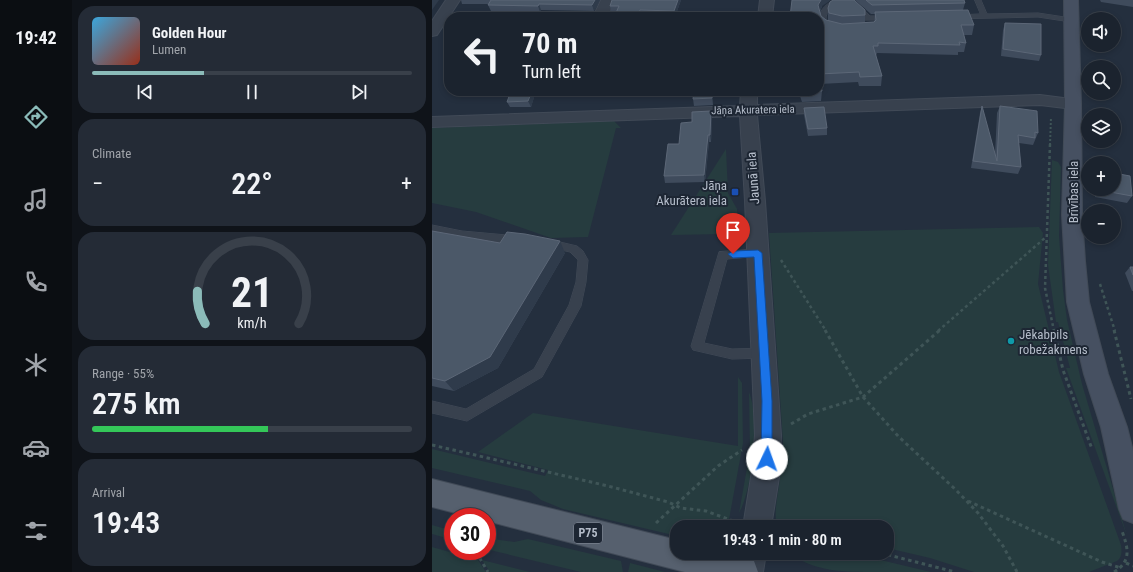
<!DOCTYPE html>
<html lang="en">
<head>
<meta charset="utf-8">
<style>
  :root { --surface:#1b232e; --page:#242b36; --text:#f1f3f6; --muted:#a0a4aa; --line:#39404a; --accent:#8bbbb9 }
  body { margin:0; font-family:"Roboto Condensed",sans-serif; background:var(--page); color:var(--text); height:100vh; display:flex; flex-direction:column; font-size:15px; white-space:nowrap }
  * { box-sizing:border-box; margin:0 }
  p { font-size:13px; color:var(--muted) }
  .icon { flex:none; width:22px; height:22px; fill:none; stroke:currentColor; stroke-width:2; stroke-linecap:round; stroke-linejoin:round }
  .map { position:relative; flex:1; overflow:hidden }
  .drawer { display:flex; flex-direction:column; gap:6px; padding:6px; background:#0f1319; width:360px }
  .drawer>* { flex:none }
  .top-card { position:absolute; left:12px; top:12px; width:380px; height:84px; border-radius:16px; box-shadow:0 2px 6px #0003,0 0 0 1px var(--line); background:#1b232e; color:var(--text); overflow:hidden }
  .buttons { position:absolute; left:649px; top:12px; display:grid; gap:8px }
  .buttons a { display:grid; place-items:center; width:40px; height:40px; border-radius:50%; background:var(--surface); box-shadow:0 2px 6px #0003,0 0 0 1px var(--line); font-size:20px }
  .speed { position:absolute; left:12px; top:508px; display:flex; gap:8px; font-size:20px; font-weight:700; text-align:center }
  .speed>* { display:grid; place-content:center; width:52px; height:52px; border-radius:50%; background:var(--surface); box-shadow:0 2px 6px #0003,0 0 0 1px var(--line); line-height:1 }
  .speed .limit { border:6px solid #d22; background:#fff; color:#111 }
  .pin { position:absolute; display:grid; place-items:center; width:34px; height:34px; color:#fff; margin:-41px -17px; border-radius:50% 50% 50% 0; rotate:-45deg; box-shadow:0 0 4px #0007 }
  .pin .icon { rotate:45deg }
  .me { position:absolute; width:44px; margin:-22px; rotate:3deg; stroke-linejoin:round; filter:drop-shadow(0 0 3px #0008) }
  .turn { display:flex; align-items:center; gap:14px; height:84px; padding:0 12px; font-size:18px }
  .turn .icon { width:52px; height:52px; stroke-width:2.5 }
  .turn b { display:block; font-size:28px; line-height:34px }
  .big { font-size:30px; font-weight:600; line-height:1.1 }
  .drawer .tile { flex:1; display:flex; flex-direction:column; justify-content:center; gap:6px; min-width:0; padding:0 14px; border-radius:16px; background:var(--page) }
  .drawer .dial { align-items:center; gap:0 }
  .dial svg { height:104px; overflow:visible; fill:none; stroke:var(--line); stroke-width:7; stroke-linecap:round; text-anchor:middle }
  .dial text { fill:var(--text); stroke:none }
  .song { display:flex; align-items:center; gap:12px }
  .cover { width:48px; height:48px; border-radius:6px; background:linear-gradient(135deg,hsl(200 70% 55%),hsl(10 70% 35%)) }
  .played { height:4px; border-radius:2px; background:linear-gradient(90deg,var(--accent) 35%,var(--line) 35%) }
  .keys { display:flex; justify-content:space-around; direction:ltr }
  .heat { display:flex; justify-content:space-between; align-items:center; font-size:22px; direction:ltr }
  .charge { height:6px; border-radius:3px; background:linear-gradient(90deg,#34c759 55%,var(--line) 0) }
  .trip { position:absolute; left:238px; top:520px; width:224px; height:40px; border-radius:16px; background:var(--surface); box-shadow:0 2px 6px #0003,0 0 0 1px var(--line); font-weight:600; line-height:40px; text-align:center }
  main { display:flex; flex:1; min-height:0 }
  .menu { display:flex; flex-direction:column; width:72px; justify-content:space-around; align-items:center; background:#0b0e12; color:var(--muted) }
  .menu .icon { width:28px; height:28px }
  .menu .on { color:var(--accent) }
  .menu b { font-size:18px; color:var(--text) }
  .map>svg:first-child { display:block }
</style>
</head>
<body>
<main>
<nav class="menu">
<b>19:42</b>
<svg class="icon on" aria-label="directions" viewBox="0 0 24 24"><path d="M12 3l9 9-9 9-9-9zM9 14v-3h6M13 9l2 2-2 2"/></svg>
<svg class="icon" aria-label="music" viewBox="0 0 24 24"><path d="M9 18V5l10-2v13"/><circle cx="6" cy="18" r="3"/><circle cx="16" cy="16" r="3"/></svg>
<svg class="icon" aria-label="phone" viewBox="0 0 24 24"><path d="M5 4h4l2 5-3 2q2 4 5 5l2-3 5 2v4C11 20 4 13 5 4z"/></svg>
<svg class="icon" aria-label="climate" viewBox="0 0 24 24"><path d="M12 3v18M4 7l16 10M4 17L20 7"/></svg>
<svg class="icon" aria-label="car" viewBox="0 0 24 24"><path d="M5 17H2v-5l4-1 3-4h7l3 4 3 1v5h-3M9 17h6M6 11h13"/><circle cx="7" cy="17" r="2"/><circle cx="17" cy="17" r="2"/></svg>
<svg class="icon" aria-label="filters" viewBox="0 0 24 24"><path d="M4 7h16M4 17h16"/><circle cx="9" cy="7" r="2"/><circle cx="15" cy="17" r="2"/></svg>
</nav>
<section class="drawer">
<div class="tile">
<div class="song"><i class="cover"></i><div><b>Golden Hour</b><p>Lumen</p></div></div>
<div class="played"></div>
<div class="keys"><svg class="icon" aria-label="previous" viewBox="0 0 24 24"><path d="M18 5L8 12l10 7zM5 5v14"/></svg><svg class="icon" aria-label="pause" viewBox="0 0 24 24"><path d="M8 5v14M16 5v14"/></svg><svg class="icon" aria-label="next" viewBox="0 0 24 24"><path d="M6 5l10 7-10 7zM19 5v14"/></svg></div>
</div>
<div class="tile"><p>Climate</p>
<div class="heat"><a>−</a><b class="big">22°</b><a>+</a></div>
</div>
<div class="tile dial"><svg viewBox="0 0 100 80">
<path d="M14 69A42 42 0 1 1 86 69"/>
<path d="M14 69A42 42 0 0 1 8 44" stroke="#8bbbb9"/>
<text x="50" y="56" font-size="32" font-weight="700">21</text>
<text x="50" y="72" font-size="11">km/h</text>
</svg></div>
<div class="tile"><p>Range · 55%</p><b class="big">275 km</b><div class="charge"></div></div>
<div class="tile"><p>Arrival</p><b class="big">19:43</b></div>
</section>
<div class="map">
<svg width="701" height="572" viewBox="0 0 701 572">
  <rect width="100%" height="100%" fill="#242f3e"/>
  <g fill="#263c3f">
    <polygon points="182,121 189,128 184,128 156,237 119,238 44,212 0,203 0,128"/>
    <polygon points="294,149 296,193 305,209 306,233 290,238 292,234 239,235"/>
    <polygon points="620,160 626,162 629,167 627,236 631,290 635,320 650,384 695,536 634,368 638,368 626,322 624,322 616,265"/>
    <path d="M607,227l4,6 -5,51 21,88 62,173c1,7 1,12 -4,16l-28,11h-115l-44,-14 -43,-10v-21l-110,-1c-4,-17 2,-33 3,-49 2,-12 2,-23 3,-35l-14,-209z"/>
    <polygon points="306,377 310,383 311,443 296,525 294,527 245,527 245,536 131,509 109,500 98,491 0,468 0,449 113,476 116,470 46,452 101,413 306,446"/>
    <path d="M317,392c11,27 4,96 -10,121l11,-62z"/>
    <polygon points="0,525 21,531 21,540 0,534"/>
    <polygon points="55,538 82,542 96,539 189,561 191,572 149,572 62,551 55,549"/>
    <polygon points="0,547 46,560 54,572 0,572"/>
    <path d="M359,553h60l80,19c-19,0 -37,0 -56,0 -29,0 -63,0 -84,-19z"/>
    <polygon points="50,560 98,572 58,572"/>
    <polygon points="198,563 233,572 196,572"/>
  </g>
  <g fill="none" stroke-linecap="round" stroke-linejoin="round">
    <defs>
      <g id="lane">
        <path d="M402,0h8c-7,7 -17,9 -16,21l6,7 -4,2 -9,-6c-1,-12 4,-18 15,-24z"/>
        <polygon points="414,0 421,0 438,16 457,16 461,18 457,20 433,20"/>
        <polygon points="543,0 549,0 555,14 606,13 639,18 643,20 639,22 606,17 521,19 521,15 524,15 548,14"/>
        <polygon points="0,225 30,231 86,236 90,237 91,240 90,243 86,244 30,239 0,233"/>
        <polygon points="115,239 145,246 151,251 156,260 154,282 149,306 110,377 35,421 0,413 0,401 34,409 102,369 137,305 144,282 146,260 138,252 111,246 110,243 111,240"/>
        <polygon points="326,249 330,250 331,253 330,256 295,259 272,343 300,349 332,348 336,349 338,353 336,357 332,358 300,359 261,350 259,346 287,252"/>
      </g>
      <g id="street">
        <polygon points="14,0 28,0 5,35 0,36 0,21"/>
        <polygon points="169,0 183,0 175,17 163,17 162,15"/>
        <polygon points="328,0 342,0 340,17 326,17"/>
        <polygon points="309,91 325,91 325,105 608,95 647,100 649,104 647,108 641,109 608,105 325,115 333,201 349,435 348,471 339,527 311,527 320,471 323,435 313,201 308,116 0,127 0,117 308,106"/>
        <polygon points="304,553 334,553 331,572 301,572"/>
      </g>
      <polygon id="secondary" points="632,0 646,0 649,104 650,215 653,261 657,302 676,374 695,427 701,451 701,523 691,519 687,509 669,427 652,374 635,302 630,215 633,104"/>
      <path id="primary" d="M0,479l245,61v13c28,0 50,-3 77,8l4,11h-73l-198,-51v-4h-16l-39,-10z"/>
    </defs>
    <use href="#lane" stroke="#414a57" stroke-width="1"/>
    <use href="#street" stroke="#414a57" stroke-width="2"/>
    <use href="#secondary" stroke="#414a57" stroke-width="2"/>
    <use href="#primary" stroke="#414a57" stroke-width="2"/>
    <polyline stroke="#3f5557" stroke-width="2" stroke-dasharray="2 2" stroke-linecap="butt" points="618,145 619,117"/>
    <g stroke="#3f5557" stroke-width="2.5" stroke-dasharray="3 3" stroke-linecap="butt">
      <polyline points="618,144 613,288 622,331"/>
      <polyline points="349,260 394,331"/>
      <polyline points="668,284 683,331"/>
      <polyline points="506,331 614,237"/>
    </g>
    <g stroke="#3f5557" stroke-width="3" stroke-dasharray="3.5 3.5" stroke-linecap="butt">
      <polyline points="393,330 431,397 467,437 524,490 546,513 571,546 585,572"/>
      <polyline points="622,330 631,370 660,449"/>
      <polyline points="682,330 699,399"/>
      <polyline points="359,424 376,414 431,397 508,330"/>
      <polyline points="0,445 176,486 236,502 249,508 274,511 301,521"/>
      <polyline points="536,501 670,562 689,568"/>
      <polyline points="224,523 286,466 310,450"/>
      <polyline points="44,552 56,572"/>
      <polyline points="449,553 523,572"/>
      <polyline points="694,563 701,566"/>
      <path d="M682,572c18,-11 14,-24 8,-41"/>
    </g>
    <use href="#lane" fill="#38414e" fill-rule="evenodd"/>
    <use href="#street" fill="#38414e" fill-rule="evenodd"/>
    <use href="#secondary" fill="#465061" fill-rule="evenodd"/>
    <use href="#primary" fill="#56606e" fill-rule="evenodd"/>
  </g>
  <g fill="#3f4b5c">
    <polygon points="29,0 168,0 162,11 109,10 108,12 59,11 56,5 57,4 30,4"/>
    <polygon points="180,0 249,0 243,17 209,16 209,17 184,17 183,15 185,12 179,12 178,6"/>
    <polygon points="423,0 532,0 533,3 531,10 542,25 540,35 532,35 534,43 532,52 526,52 526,55 445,53 444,56 450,76 449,86 427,86 426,82 388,84 390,91 389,101 370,102 368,96 355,96 355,91 387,91 358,17 390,6 388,12 389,16 394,20 396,20 396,8 433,15 433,22 442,22 443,14 439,14"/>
    <polygon points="668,0 701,0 701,7 669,2"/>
    <polygon points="573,23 609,55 607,61 569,56 571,30"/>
    <polygon points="104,91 99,107 78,107 75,102"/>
    <polygon points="262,91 281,91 281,105 262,106 261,99"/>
    <polygon points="550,106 563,155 565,113 568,106 606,133 601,145 587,143 589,167 586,174 539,168 548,113"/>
    <polygon points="372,108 395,128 395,135 376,136 372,115"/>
    <polygon points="279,111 280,118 279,142 277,142 273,182 233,183 232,176 247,144 260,122"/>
    <polygon points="663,189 682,189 700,196 695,203 663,197"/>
    <polygon points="0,231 68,243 133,253 66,368 22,391 0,386"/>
    <polygon points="698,267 701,267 701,291 700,291 693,273"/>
  </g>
  <g fill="#2f3b4b">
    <polygon points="0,0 7,0 0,10"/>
    <polygon points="163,0 168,0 162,11 160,5"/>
    <polygon points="246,0 249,0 243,17 242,11"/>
    <polygon points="389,0 399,0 390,6 386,15 386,5"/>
    <polygon points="107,4 109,10 108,12 106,6"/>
    <polygon points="208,10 209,16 209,17 206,17 206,16"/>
    <polygon points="100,91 104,91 99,107 96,101"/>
    <polygon points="280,91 281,91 281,105 280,98"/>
    <polygon points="279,111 280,118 279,142 278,135"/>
    <polygon points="276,135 277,142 273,182 272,175"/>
    <polygon points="128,241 133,253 66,368 22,391 13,381"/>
  </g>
  <g fill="#4b5868" stroke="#5c6777">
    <polygon points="59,0 163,0 160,5 107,4 106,6 56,5"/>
    <polygon points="180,0 246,0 242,11 208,10 206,16 183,15 187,6 178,6"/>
    <polygon points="360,0 389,0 386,5 389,16 394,20 410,24 442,22 444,20 443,12 536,10 542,25 529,25 534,43 527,42 528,45 446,43 446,46 441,46 450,76 428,77 427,72 387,74 387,17 358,17"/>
    <polygon points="401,0 422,0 433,10 433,15 410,16 397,13 396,8 398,2"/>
    <polygon points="434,0 532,0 533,3 440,5"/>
    <polygon points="573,23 609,24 609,55 571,49"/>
    <polygon points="387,75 390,91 370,92 370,91 387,91"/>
    <polygon points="79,91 100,91 96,101 75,102"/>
    <polygon points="262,91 280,91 280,98 261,99"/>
    <polygon points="550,106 565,161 568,106 605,111 606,133 603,132 603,138 586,135 589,167 541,161"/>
    <polygon points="392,107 395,128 376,129 372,108"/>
    <polygon points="279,111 278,135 276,135 272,175 232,176 236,144 247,144 249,123 260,122 260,112"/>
    <polygon points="682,173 698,176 700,196 667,190 667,189 682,189"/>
    <polygon points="0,231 68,243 75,232 93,234 128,241 58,357 13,381 0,378"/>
    <polygon points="698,267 701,267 701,275"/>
  </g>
  <polygon fill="#1a73e8" stroke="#114b97" points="326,250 330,253 340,401 340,459 339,463 335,464 331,463 329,459 330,401 322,257 301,258 296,254 301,251"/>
  <rect fill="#1a4fb4" stroke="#1d2633" stroke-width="1.5" x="299" y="188" width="8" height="8" rx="2"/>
  <circle fill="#0f9aa8" stroke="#1d2633" stroke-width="1.5" cx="579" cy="341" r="4"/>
  <g text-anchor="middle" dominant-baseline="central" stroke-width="4" stroke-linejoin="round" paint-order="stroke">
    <g font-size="11" fill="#b4bcc9" stroke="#1d2633">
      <text transform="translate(321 110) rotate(-1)">Jāņa Akuratera iela</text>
    </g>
    <rect fill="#1d2633" stroke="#878f9c" stroke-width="1" x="142" y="523" width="28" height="20" rx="3"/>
    <g font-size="12" font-weight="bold" fill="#b4bcc9">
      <text x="156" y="533">P75</text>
    </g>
    <g font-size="13" fill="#b4bcc9" stroke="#1d2633">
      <text transform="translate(321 178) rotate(-94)">Jaunā iela</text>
      <text transform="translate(641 192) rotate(-90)">Brīvības iela</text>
    </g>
    <g font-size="13" fill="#b4bcc9" stroke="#1d2633" text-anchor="end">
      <text x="295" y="185">Jāņa<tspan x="295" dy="15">Akurātera iela</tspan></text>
      <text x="587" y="334" text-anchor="start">Jēkabpils<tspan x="587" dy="15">robežakmens</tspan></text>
    </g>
  </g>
</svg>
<div class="buttons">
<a><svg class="icon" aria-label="sound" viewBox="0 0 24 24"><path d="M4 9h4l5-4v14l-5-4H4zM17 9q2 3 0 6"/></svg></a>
<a><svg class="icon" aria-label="search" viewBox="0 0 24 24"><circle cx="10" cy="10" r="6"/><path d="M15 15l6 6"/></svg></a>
<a><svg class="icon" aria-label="layers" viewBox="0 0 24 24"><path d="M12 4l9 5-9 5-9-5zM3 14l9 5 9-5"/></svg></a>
<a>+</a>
<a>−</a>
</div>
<div class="speed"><div class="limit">30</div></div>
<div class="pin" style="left:301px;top:254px;background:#d93025"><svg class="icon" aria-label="arrive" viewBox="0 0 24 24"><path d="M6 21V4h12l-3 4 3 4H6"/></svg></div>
<svg class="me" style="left:335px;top:459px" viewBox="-20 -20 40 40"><circle r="19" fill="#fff"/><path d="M0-13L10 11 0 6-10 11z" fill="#1a73e8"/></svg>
<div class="trip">19:43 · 1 min · 80 m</div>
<div class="top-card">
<div class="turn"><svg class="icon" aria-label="left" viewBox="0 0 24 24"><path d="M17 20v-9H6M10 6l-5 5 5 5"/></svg><div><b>70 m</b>Turn left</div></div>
</div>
</div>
</main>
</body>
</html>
